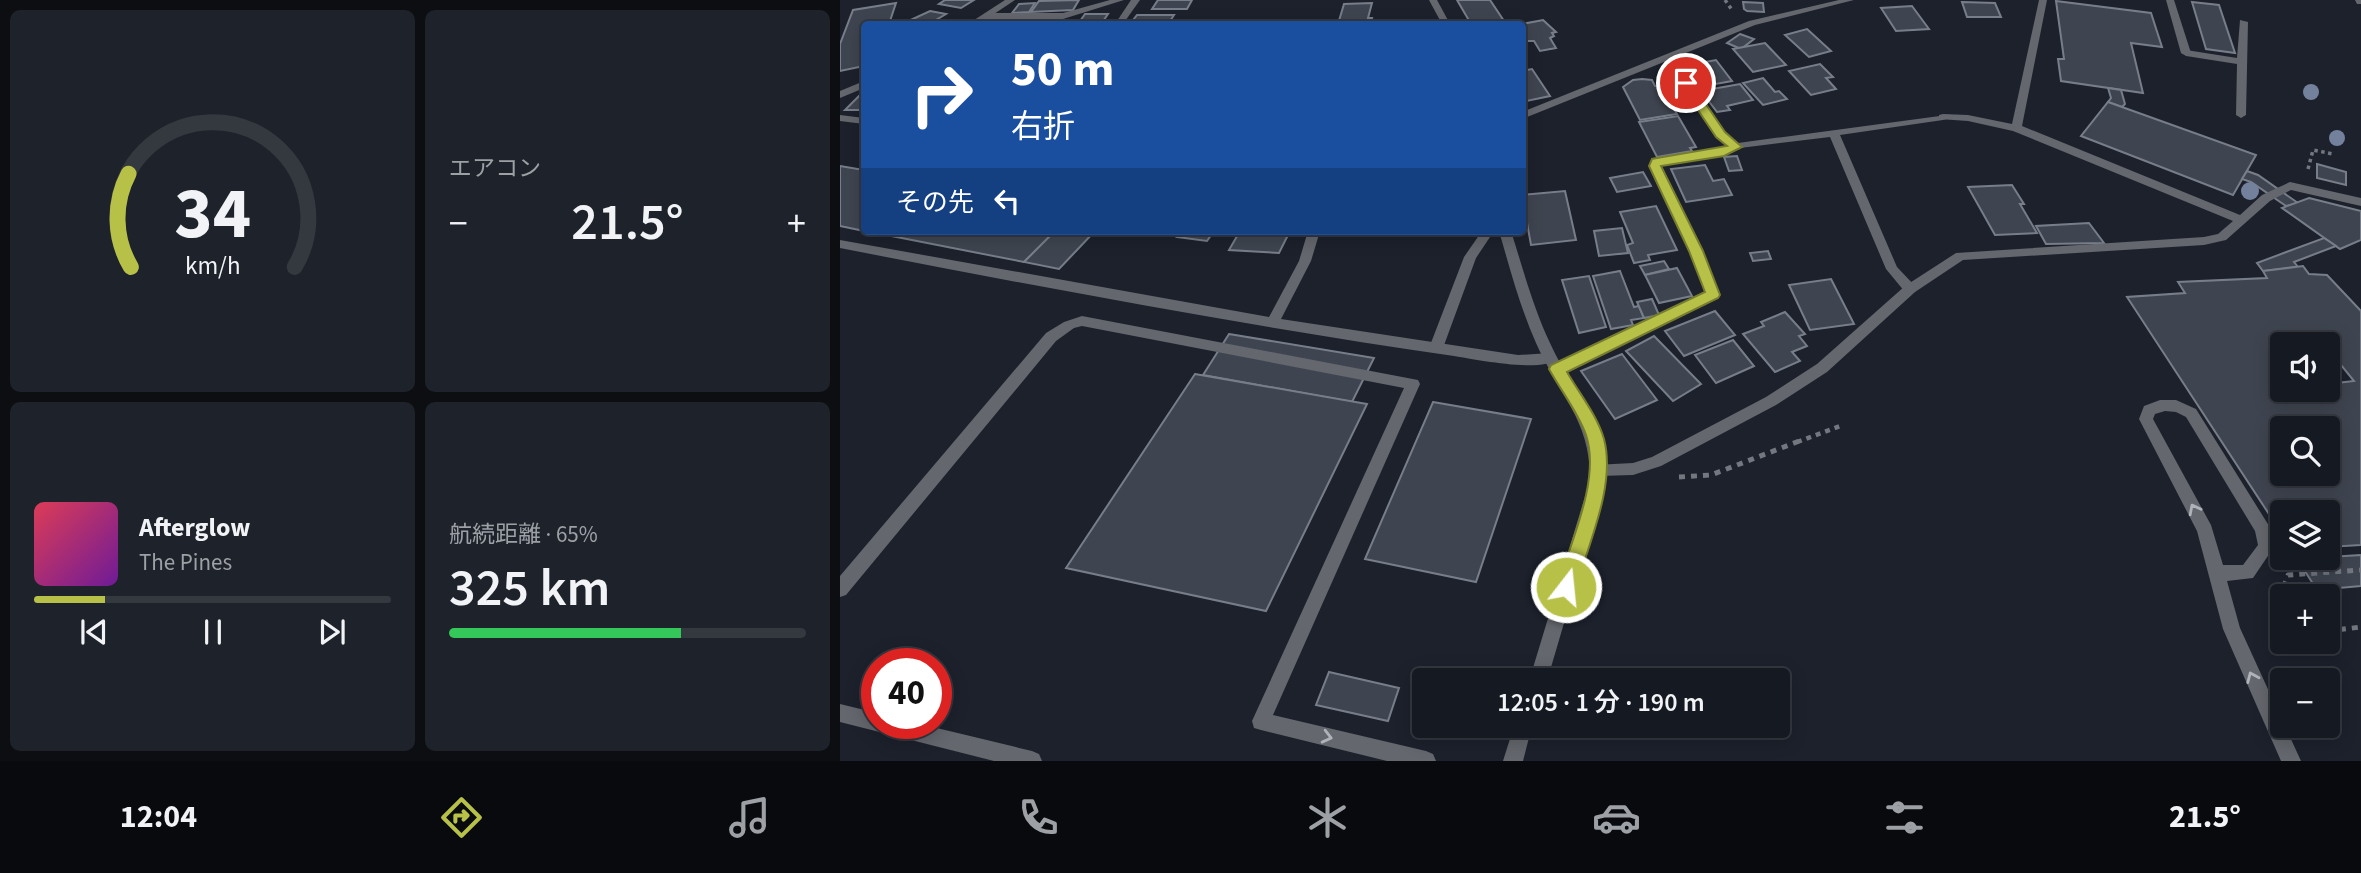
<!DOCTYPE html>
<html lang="ja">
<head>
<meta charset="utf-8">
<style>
  :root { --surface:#151921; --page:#1e222a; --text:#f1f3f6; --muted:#9da0a5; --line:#34383f; --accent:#b7c148 }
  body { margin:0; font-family:"Source Sans 3","Noto Sans JP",sans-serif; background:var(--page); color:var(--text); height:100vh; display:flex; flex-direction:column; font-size:26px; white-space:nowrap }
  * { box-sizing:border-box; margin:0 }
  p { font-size:23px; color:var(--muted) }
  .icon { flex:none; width:38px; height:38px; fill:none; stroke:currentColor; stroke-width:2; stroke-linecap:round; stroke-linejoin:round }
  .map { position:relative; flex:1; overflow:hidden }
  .panel { display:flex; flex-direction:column; gap:10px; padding:10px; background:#0c0e12; width:840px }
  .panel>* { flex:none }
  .guide { position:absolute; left:21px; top:21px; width:665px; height:214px; border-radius:7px; box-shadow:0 4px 18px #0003,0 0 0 2px var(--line); background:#1a4fa0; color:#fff; overflow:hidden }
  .buttons { position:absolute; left:1430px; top:332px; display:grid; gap:14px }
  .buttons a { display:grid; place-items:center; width:70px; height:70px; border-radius:7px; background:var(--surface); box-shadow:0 4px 18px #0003,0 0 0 2px var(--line); font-size:35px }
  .speed { position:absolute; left:21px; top:648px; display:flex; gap:14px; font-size:35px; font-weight:700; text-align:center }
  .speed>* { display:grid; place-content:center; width:91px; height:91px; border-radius:50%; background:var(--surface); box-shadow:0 4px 18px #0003,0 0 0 2px var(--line); line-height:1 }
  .speed .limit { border:10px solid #d22; background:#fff; color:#111 }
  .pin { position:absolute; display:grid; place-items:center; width:60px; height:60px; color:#fff; margin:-30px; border:4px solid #fff; border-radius:50%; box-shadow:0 2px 7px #0007 }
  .me { position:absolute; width:77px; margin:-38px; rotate:16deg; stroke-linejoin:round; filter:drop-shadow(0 0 5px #0008) }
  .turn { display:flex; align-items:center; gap:24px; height:147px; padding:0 35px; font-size:32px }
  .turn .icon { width:91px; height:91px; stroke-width:2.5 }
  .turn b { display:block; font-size:49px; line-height:60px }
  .then { display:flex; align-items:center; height:66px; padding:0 35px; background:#0003; gap:14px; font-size:26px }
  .big { font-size:52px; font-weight:600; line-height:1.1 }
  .panel .tile { flex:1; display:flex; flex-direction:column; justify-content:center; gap:10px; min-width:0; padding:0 24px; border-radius:10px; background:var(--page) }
  .panel .dial { align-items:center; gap:0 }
  .dial svg { height:182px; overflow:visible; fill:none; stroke:var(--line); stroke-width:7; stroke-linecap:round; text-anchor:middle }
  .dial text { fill:var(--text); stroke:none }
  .song { display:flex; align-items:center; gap:21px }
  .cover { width:84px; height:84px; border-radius:10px; background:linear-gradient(135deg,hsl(350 70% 55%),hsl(280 70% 35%)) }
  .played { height:7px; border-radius:4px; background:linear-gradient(90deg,var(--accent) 20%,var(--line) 20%) }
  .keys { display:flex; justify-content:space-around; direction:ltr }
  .heat { display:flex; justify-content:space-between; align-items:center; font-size:38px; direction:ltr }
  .charge { height:10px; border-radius:5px; background:linear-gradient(90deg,#34c759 65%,var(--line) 0) }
  .panel .tiles { flex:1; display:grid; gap:10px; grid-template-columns:repeat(2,1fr) }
  .trip { position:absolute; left:572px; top:668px; width:378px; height:70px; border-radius:7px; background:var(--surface); box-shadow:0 4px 18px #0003,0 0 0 2px var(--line); font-weight:600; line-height:70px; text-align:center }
  .menu { display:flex; height:112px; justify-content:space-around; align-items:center; background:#080a0d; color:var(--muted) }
  .menu .icon { width:49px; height:49px }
  .menu .active { color:var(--accent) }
  .menu b { font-size:32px; color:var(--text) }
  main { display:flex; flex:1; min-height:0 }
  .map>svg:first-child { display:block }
</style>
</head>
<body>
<main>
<section class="panel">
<div class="tiles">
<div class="tile dial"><svg viewBox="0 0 100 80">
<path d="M14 69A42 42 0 1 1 86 69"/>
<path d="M14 69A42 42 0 0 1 13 28" stroke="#b7c148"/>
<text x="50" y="56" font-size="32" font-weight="700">34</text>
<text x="50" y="72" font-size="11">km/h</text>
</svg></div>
<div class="tile"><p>エアコン</p>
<div class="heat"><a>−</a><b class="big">21.5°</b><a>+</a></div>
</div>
<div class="tile">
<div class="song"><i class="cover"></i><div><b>Afterglow</b><p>The Pines</p></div></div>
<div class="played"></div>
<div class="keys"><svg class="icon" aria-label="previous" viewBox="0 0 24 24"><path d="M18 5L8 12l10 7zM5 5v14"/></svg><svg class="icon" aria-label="pause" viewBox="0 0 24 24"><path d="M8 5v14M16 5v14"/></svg><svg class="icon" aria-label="next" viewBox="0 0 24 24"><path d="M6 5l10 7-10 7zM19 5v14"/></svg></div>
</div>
<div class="tile"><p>航続距離 · 65%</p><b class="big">325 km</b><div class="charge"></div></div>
</div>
</section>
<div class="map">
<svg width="1521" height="761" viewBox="0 0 1521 761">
  <rect width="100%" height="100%" fill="#1c212c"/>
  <g fill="#3f4550" stroke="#777e8a" stroke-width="2" fill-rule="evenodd">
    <polygon points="105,0 134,0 121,8 99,4"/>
    <polygon points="239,0 233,10 191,12 199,1"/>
    <polygon points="318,0 352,0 347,9 312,9"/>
    <polygon points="617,0 650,0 664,21 631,24"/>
    <polygon points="1216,1 1311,13 1322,47 1291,43 1303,93 1221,81 1218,59 1224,59"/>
    <polygon points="903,2 923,3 924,12 907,11 904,9"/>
    <polygon points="1122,2 1155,3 1161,17 1127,17"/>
    <polygon points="1352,2 1379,5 1395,53 1366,49"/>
    <polygon points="56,3 49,24 24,24 24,66 0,71 0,44 13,10"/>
    <polygon points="195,3 189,12 172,13 179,4"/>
    <polygon points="532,3 528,18 532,18 530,24 498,24 504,4"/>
    <polygon points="1072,6 1089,29 1056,31 1041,8"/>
    <polygon points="90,11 106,14 89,24 62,24"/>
    <polygon points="245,14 268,14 261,24 238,24"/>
    <polygon points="297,15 334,15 328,24 290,24"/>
    <polygon points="703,20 716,32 712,33 714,36 710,38 716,48 700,51 694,41 682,41 682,24"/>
    <polygon points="967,29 991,51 969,57 945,35"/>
    <polygon points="900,34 914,39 901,49 887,43"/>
    <polygon points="925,43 946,65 913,72 893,49"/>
    <polygon points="876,60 892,81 859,87 844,66"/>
    <polygon points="980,64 993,77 986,78 996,89 971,95 949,71"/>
    <polygon points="692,69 710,96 682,102 682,71"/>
    <polygon points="923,78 935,92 939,91 947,99 923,105 903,83"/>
    <polygon points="802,79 812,80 815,86 820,86 837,114 800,120 783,87 793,80"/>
    <polygon points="900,84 913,100 887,106 890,110 877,112 861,91"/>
    <polygon points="1268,88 1281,90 1285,104 1282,107 1268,102 1271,98"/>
    <polygon points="24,91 24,110 5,110"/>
    <polygon points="1268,102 1282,107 1416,155 1393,195 1241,136"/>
    <polygon points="838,116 856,147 850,148 852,151 817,157 799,122"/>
    <polygon points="897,156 902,170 889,171 884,157"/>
    <polygon points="1477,164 1506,172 1506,185 1477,178"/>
    <polygon points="865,165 873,181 884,179 892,195 846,202 831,169"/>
    <polygon points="0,166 24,170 24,231 0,226"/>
    <polygon points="1407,171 1418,175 1458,203 1446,206 1411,182 1402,179"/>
    <polygon points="803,172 811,186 777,192 770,178"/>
    <polygon points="1172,185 1184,204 1180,204 1197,233 1155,235 1128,187"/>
    <polygon points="725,191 736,240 691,245 682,195"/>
    <polygon points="1469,198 1521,211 1521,240 1500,249 1442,208"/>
    <polygon points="816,206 837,250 808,255 810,260 794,263 787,245 793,243 780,212"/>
    <polygon points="1249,223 1264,243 1206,244 1196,226"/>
    <polygon points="782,228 788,253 759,256 754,231"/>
    <polygon points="26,231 215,231 184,262"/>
    <polygon points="215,231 255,231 219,269 184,262"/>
    <polygon points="342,231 374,231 367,241 337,237"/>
    <polygon points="400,231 450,231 439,253 389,250"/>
    <polygon points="1484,238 1496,246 1454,262 1458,267 1423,271 1417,263"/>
    <polygon points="928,251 931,259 913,261 910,253"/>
    <polygon points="824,261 829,269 805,275 800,266"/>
    <path d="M1463,266l6,8 18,1 34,36v234l-33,2v-34h-46v21l-155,-237 58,-4 -7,-11 89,-4 -4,-7zM1442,345h46v4l26,32 -26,3v6h-46v-38l-4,-4h4zM1442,429h46v45h-46z"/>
    <polygon points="837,268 852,296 819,303 805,275"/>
    <polygon points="780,271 794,307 799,306 804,318 791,320 793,325 771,329 753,276"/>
    <polygon points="749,276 766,327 739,333 722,280"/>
    <polygon points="991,279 1014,324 970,330 949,285"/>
    <polygon points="812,299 819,315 804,318 797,302"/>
    <polygon points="875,311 895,335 844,356 825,331"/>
    <polygon points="945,312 965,334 959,336 967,346 952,352 960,361 935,372 903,334 924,326 921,322"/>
    <polygon points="389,334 534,358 512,402 363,375"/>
    <polygon points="814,336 861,384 833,401 786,351"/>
    <polygon points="893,340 914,366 876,383 855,355"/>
    <polygon points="782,354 817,400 775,419 741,371"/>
    <polygon points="355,374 527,404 426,611 226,568"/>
    <polygon points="593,402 691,419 636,582 525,559"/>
    <polygon points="1521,555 1521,586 1477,590 1457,559"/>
    <polygon points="489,672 559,688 548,721 476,705"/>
  </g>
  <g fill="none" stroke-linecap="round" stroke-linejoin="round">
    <g stroke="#737780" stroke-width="3.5" stroke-dasharray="3.5 3.5" stroke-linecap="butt">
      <polyline points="885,0 892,10"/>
      <polyline points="1468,169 1473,150 1493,154"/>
    </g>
    <polyline stroke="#737780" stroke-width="4.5" stroke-dasharray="5 5" stroke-linecap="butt" points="957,442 1003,425"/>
    <g stroke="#737780" stroke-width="5" stroke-dasharray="6 6" stroke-linecap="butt">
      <polyline points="839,477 871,475 962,440"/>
      <polyline points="1451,597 1444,586 1448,575 1521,570"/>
      <polyline points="1488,631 1521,627"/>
    </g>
    <g fill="#64676d" fill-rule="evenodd">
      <polygon points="270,0 284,0 223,19 147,19 142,16 147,13 223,13"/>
      <polygon points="291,0 300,0 283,24 275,24"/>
      <polygon points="1199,0 1207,0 1182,126 1400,215 1422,195 1450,182 1521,198 1521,206 1451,190 1430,201 1386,240 1364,245 1123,260 1075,292 987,372 936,405 821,466 793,475 759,476 754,475 751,470 754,465 793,463 812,457 926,397 977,364 1065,286 1116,253 1364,237 1378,234 1393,221 1173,131 1128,121 1099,119 1099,115 1103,114 1128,115 1172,124"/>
      <polygon points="1515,0 1521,0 1521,4 1517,4"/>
      <polygon points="1400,20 1408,22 1406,115 1401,118 1396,115 1397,64 1346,56 1341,53 1346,50 1397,58"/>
      <polygon points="896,144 900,145 900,149 884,155 821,166 862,251 879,295 878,298 722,373 712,373 710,369 712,365 866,293 850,251 809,166 813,160 882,149"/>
      <path d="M468,231h12l-9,30 -30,58 237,36 32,-2 7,5c-13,16 -83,1 -103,-2 -206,-30 -410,-68 -614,-108v-8l429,77 30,-56z"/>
      <polygon points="242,316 578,380 580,384 433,715 586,751 593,754 596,761 547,761 421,730 414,728 412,721 564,388 242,326 234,328 216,341 6,595 0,597 0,576 206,333 224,322"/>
      <path d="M1320,400h16l20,9 75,120 3,18 -21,31 -26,3 13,47 42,92v6h3l16,35h-20l-58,-132 -26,-98 -58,-112 5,-13zM1325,411l11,1 10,5 69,114 3,14 -15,20h-20l-12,-40 -58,-106 2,-5z"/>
      <polygon points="0,704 37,713 37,723 76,723 192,751 199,754 202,761 154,761 0,722"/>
    </g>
    <g fill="#64676d" fill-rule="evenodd">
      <polygon points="165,0 175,0 139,24 128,24"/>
      <polygon points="999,0 1014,0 915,25 831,59 885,132 898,143 1107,115 1107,119 1103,120 1000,135 1057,267 1075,286 1076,289 1075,292 1065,292 1046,269 990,137 892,149 877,136 824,62 682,119 682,112 909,21"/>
      <polygon points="1326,0 1334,0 1351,53 1349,55 1341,53"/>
      <polygon points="24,81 24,88 0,98 0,91"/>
      <polygon points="0,115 24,118 24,124 0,121"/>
      <polygon points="642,231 654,231 636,258 603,348 596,353 591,352 589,348 624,257"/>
    </g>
    <g fill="#64676d" fill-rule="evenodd">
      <polygon points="589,0 597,0 610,24 602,24"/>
      <path d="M659,231h12c12,38 22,76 39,112 23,51 55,77 56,137l-59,201h-18l61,-201c1,-59 -32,-87 -54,-137 -16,-36 -26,-74 -37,-112z"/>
      <polygon points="674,726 692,726 683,761 663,761"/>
    </g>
  </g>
  <g fill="#73819d">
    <circle cx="1471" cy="92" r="8"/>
    <circle cx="1497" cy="138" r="8"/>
    <circle cx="1410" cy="191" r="9"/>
  </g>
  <defs><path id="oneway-chevron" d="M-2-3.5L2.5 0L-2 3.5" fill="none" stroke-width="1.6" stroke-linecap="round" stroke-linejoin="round" transform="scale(1.75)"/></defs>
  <g stroke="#b0b3ba">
    <use href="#oneway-chevron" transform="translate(1354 509) rotate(-117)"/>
    <use href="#oneway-chevron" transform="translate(1412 677) rotate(-113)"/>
    <use href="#oneway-chevron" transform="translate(487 737) rotate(14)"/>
  </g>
  <path fill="#b7c148" stroke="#777d2f" stroke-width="2" d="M846,80l4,1 35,51 17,15 -18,9 -63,10 42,85 17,44 -2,3 -151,74c12,21 30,43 37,67 12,45 -15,104 -28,148l-3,6 -7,3 -6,-3 -3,-6c13,-43 44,-108 29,-152 -8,-23 -25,-44 -37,-66l2,-4 154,-73 -16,-41 -40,-85 3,-7 5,-1 70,-12 -11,-9 -36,-54z"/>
</svg>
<div class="buttons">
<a><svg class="icon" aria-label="sound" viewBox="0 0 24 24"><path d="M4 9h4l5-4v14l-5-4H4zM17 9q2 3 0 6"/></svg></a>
<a><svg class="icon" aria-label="search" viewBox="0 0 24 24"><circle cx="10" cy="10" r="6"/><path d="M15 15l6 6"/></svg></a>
<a><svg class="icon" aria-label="layers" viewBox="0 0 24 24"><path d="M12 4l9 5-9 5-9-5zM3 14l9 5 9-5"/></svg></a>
<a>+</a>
<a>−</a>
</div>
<div class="speed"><div class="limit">40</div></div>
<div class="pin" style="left:846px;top:83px;background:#d93025"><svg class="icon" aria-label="arrive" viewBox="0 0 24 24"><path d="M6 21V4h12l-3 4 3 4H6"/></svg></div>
<svg class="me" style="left:726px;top:587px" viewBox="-20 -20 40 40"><circle r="17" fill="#b7c148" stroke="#fff" stroke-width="3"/><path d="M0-11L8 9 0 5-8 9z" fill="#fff"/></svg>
<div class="trip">12:05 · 1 分 · 190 m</div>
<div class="guide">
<div class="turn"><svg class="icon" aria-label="right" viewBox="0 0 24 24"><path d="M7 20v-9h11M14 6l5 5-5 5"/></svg><div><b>50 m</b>右折</div></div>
<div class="then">その先<svg class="icon" aria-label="left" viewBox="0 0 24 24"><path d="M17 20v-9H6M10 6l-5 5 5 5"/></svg></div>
</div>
</div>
</main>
<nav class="menu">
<b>12:04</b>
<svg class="icon active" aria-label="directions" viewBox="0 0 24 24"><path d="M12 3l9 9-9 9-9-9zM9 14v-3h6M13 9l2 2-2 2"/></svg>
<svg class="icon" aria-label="music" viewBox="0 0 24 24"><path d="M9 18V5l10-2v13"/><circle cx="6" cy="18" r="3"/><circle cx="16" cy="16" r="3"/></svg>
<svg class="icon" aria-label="phone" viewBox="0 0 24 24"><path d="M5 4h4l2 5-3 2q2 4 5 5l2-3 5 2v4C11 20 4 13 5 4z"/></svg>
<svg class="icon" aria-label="climate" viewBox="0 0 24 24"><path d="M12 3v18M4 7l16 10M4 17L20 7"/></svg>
<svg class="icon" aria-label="car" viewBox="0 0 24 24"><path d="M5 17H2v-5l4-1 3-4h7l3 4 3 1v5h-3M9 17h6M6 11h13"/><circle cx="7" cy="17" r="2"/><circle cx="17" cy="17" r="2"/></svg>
<svg class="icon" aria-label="filters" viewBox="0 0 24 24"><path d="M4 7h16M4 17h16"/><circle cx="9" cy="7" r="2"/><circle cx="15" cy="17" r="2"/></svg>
<b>21.5°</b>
</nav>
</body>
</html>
